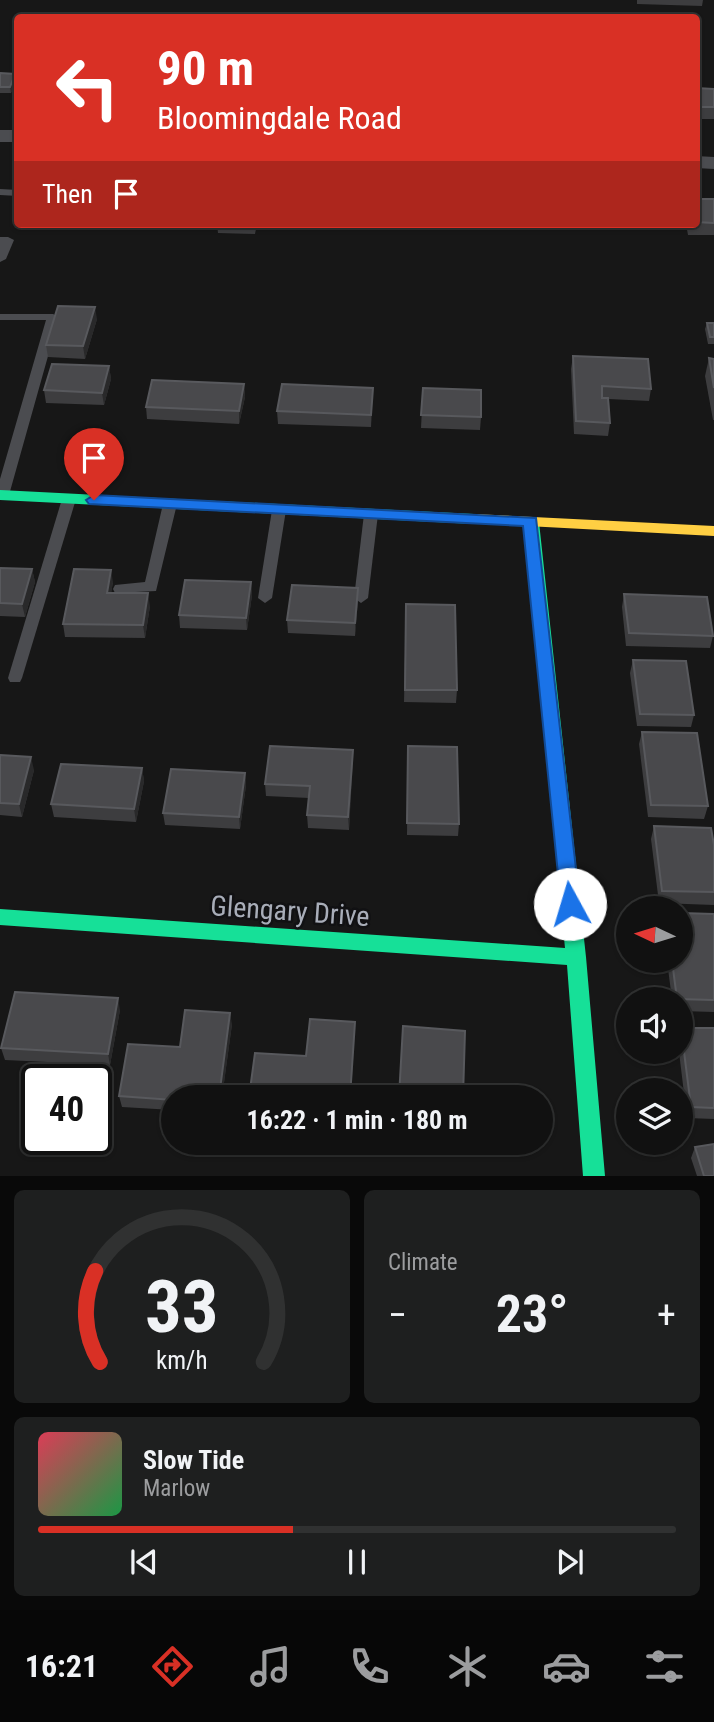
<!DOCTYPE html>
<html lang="en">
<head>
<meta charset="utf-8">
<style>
  :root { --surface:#111; --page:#1e1f1f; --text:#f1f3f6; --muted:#9c9d9f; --line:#303131; --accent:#d93025 }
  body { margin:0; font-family:"Roboto Condensed",sans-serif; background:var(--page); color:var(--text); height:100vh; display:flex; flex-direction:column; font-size:26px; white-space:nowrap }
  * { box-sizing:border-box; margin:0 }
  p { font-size:23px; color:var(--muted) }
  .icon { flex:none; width:38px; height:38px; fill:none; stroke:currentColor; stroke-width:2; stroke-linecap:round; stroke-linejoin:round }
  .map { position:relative; height:1176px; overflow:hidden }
  .details { display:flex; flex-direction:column; gap:14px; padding:14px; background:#090909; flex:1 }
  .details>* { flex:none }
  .hud { position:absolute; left:14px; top:14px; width:686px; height:214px; border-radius:7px; box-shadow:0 2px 5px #0004,0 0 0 2px var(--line); background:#d93025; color:#fff; overflow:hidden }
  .needle { width:46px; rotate:274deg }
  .fabs { position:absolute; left:616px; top:896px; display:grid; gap:14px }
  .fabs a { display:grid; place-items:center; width:77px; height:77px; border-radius:50%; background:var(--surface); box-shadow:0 2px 5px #0004,0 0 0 2px var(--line); font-size:35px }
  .speed { position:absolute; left:21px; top:1064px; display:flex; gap:14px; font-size:35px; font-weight:700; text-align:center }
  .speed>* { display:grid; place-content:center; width:91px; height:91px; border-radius:50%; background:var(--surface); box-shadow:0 2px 5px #0004,0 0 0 2px var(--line); line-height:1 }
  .speed .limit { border:4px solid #111; border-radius:10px; background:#fff; color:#111 }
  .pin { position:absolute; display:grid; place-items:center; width:60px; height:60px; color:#fff; margin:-72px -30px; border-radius:50% 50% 50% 0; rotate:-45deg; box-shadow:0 0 7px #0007 }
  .pin .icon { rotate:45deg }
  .me { position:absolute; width:77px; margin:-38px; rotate:354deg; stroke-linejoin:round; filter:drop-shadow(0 0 5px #0008) }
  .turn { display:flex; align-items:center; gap:24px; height:147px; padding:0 28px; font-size:32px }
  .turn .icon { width:91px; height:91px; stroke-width:2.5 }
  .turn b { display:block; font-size:49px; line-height:60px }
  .then { display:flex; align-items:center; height:66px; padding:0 28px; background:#0003; gap:14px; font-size:26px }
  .big { font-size:52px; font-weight:700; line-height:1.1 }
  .details .card { flex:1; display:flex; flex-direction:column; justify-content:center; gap:10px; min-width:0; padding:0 24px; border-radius:10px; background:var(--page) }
  .details .dial { align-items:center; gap:0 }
  .dial svg { height:182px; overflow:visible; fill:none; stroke:var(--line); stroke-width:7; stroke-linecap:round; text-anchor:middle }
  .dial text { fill:var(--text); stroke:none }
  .song { display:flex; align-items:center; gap:21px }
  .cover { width:84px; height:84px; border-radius:10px; background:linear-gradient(135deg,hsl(350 70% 55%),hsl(140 70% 35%)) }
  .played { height:7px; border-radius:4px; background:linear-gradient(90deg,var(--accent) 40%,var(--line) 40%) }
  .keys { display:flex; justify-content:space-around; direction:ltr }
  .heat { display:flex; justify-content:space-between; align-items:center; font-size:38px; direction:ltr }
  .details .tiles { flex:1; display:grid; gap:14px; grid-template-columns:1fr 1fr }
  .card:last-child { grid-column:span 2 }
  .trip { position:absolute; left:161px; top:1085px; width:392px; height:70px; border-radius:35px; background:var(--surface); box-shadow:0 2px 5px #0004,0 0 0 2px var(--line); font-weight:700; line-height:70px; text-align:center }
  .tab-bar { display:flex; height:112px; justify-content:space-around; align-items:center; background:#070707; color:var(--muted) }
  .tab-bar .icon { width:49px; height:49px }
  .tab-bar .active { color:var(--accent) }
  .tab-bar b { font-size:32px; color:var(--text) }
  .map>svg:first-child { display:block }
</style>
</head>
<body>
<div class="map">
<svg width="714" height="1176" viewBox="0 0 714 1176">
  <rect width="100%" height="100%" fill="#171717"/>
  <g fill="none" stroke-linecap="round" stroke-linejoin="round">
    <g fill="#4b4c50" fill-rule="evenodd">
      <polygon points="0,189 18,190 18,196 0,195"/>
      <polygon points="0,237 8,237 14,240 6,259 0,262"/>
      <polygon points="0,314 53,314 59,317 9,495 2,499 0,499 0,479 46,320 0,320"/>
      <polygon points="69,495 76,499 22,678 20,682 10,682 8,678 62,499"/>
      <polygon points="170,499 177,504 156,591 115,593 113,589 115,585 145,582 163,504"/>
      <polygon points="279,505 286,510 272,598 265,603 258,598 272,510"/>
      <polygon points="371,509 378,514 368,598 361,603 354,598 364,514"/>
    </g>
    <g fill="#4b4c50" fill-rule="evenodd">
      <rect x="0" y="130" width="18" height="12"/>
      <polygon points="696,156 714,157 714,169 696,168"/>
    </g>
    <g fill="#16e098" fill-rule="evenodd">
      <polygon points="0,490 474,514 482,519 474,524 0,500"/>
      <polygon points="531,517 539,522 586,957 605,1176 583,1176 567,965 0,925 0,909 565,948 523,522"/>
    </g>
    <polygon fill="#ffcf43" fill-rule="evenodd" points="474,514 714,526 714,536 469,523 466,519"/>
  </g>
  <g fill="#3d3d3f">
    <polygon points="637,0 703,0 702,6 637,4"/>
    <polygon points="0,73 15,74 16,80 11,93 0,93"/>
    <polygon points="18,77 18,97 16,97 14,85"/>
    <polygon points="696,88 714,89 714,119 696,119"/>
    <polygon points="696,199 714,199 714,235 688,235 686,224 696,224"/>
    <polygon points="217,224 257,224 255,234 218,233"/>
    <polygon points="374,224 414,224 414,226 374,225"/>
    <polygon points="599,224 656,224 656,227 599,226"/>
    <polygon points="97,319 85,359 48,357 46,345"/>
    <polygon points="707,323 714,323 714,344 708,344 705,329"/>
    <polygon points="573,356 651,389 649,401 609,399 610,423 608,436 574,434 571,369"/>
    <polygon points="709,358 714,359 714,420 713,420 705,376"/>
    <polygon points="109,366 111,379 104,405 46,403 44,390"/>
    <polygon points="244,384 245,397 239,424 147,419 146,407"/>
    <polygon points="373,388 371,427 278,424 277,411"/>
    <polygon points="423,388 481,417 480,430 421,428"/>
    <polygon points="0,568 32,569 35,582 25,617 0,616"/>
    <polygon points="113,582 111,593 150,606 145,638 65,637 63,624"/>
    <polygon points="251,582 252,595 247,630 180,628 179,615"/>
    <polygon points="624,594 713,636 710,648 626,646 622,607"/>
    <polygon points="358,600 355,636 288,633 287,620"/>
    <polygon points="406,604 457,690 456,703 404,702"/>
    <polygon points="633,660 694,715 691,727 637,726 630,673"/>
    <polygon points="642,732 708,806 704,819 648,817 639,744"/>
    <polygon points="408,746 459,824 458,836 407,835"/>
    <polygon points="353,750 349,830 308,828 307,815 309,798 266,796 265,784"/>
    <polygon points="0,755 34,770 22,817 0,815"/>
    <polygon points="142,768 144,781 136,822 54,817 51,804"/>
    <polygon points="245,773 246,785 240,829 165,825 163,813"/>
    <polygon points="654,826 714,845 714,905 659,903 651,839"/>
    <polygon points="714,914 714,1012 681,1011 681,999 672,999 667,961 681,961"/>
    <polygon points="120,1010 110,1065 5,1060 1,1048"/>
    <polygon points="232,1024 222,1097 173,1097 173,1110 122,1107 119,1096 180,1047"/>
    <polygon points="681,1028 714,1028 714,1119 687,1118 679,1052 681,1052"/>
    <polygon points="695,1147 714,1176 697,1176 691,1158"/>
  </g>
  <g fill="#29292a">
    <polygon points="15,74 16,80 11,93 10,87"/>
    <polygon points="95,307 97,319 85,359 83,346"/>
    <polygon points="109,366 111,379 104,405 102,393"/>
    <polygon points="244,384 245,397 239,424 239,411"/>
    <polygon points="32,569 35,582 25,617 22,604"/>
    <polygon points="111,570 113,582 109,605 107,593"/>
    <polygon points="251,582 252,595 247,630 246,618"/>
    <polygon points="358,588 358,600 355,636 355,623"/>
    <polygon points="148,593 150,606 145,638 143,625"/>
    <polygon points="353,750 353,762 349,830 348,817"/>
    <polygon points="31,757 34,770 22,817 19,804"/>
    <polygon points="142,768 144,781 136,822 134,809"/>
    <polygon points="245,773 246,785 240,829 239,817"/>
    <polygon points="118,998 120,1010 110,1065 108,1054"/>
    <polygon points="230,1013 232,1024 222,1097 219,1097"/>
    <polygon points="355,1022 351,1097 350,1097"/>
  </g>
  <g fill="#49494c" stroke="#58595d" stroke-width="2">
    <polygon points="0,73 15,74 10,87 0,87"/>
    <polygon points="696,88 714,89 714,107 696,107"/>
    <polygon points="696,199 714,199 714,223 696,222"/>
    <polygon points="58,306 95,307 83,346 46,345"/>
    <polygon points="707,323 714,323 714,337 710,337"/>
    <polygon points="573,356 648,359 651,389 602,386 602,398 608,398 610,423 576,421"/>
    <polygon points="709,358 714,359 714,388"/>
    <polygon points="52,364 109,366 102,393 44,390"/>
    <polygon points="152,380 244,384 239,411 146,407"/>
    <polygon points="282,384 373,388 371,415 277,411"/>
    <polygon points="423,388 481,390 481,417 421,415"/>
    <polygon points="0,568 32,569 22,604 0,603"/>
    <polygon points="74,569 111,570 107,593 148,593 143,625 63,624"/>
    <polygon points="185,580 251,582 246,618 179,615"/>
    <polygon points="292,585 358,588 355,623 287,620"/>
    <polygon points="624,594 707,597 713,636 629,633"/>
    <polygon points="406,604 455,605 457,690 405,690"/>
    <polygon points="633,660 686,661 694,715 640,714"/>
    <polygon points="642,732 697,733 708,806 651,805"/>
    <polygon points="270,746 353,750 348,817 307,815 310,786 265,784"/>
    <polygon points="408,746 457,747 459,824 407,823"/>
    <polygon points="0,755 31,757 19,804 0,803"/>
    <polygon points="61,764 142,768 134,809 51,804"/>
    <polygon points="171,769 245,773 239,817 163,813"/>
    <polygon points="654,826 711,828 714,845 714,892 662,891"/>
    <polygon points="681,913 714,914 714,1000 677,999 672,961 681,961"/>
    <polygon points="15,992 118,998 108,1054 1,1048"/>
    <polygon points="185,1010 230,1013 219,1097 173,1097 173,1100 119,1096 128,1044 180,1047"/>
    <polygon points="310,1019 355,1022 350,1097 249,1097 255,1053 306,1056"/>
    <polygon points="403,1026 465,1031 463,1097 399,1097"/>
    <polygon points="681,1028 714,1028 714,1108 691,1107"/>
    <polygon points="714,1144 714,1176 704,1176 695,1147"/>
  </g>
  <polygon fill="#1a73e8" stroke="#114b97" stroke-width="2" points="94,495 536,518 580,904 577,909 570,912 564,909 561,904 523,526 89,504 86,500"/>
  <g text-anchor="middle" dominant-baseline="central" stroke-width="5" stroke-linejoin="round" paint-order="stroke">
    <g font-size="28" fill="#a8adb8" stroke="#111113">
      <text transform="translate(290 911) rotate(4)">Glengary Drive</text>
    </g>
  </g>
</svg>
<div class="fabs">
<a><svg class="needle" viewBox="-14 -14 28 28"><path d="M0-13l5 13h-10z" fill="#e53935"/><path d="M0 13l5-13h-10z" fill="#9c9d9f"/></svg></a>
<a><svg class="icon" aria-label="sound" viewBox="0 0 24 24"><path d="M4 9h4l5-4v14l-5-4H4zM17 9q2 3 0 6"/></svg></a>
<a><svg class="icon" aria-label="layers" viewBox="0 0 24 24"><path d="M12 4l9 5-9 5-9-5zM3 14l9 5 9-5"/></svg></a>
</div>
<div class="speed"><div class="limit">40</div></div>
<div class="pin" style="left:94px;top:500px;background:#d93025"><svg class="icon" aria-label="arrive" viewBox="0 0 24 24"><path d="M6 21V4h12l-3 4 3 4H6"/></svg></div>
<svg class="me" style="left:570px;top:904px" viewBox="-20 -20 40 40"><circle r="19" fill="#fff"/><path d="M0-13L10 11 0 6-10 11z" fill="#1a73e8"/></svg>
<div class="trip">16:22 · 1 min · 180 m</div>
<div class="hud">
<div class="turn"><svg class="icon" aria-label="left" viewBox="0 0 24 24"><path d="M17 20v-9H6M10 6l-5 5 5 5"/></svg><div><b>90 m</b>Bloomingdale Road</div></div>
<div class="then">Then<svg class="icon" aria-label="arrive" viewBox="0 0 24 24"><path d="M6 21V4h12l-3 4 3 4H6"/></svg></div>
</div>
</div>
<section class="details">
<div class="tiles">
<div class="card dial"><svg viewBox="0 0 100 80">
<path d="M14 69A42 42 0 1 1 86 69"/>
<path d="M14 69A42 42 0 0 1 12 29" stroke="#d93025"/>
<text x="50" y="56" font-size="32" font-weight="700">33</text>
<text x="50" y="72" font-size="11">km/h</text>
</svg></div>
<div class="card"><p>Climate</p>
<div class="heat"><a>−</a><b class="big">23°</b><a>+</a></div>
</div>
<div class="card">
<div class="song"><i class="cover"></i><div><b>Slow Tide</b><p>Marlow</p></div></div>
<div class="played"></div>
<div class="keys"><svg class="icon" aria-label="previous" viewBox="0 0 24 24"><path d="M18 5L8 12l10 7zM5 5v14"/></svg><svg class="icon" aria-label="pause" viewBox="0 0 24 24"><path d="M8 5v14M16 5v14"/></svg><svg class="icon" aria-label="next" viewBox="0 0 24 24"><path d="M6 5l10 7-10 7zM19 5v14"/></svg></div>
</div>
</div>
</section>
<nav class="tab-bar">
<b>16:21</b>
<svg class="icon active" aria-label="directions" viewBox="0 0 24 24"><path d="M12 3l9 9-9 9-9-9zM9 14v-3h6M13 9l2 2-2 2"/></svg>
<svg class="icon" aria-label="music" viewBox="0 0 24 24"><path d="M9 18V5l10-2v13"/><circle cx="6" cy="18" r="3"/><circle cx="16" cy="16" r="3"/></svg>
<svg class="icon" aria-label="phone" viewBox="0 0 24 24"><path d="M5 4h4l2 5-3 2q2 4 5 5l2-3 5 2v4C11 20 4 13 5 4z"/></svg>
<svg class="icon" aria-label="climate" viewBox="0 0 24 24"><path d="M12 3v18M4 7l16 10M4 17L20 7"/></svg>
<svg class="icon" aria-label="car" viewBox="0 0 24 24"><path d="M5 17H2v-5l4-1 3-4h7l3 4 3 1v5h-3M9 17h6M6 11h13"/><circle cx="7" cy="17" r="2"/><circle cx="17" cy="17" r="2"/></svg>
<svg class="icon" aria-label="filters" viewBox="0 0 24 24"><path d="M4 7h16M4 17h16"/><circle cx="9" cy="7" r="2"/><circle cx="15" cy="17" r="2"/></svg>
</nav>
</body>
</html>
